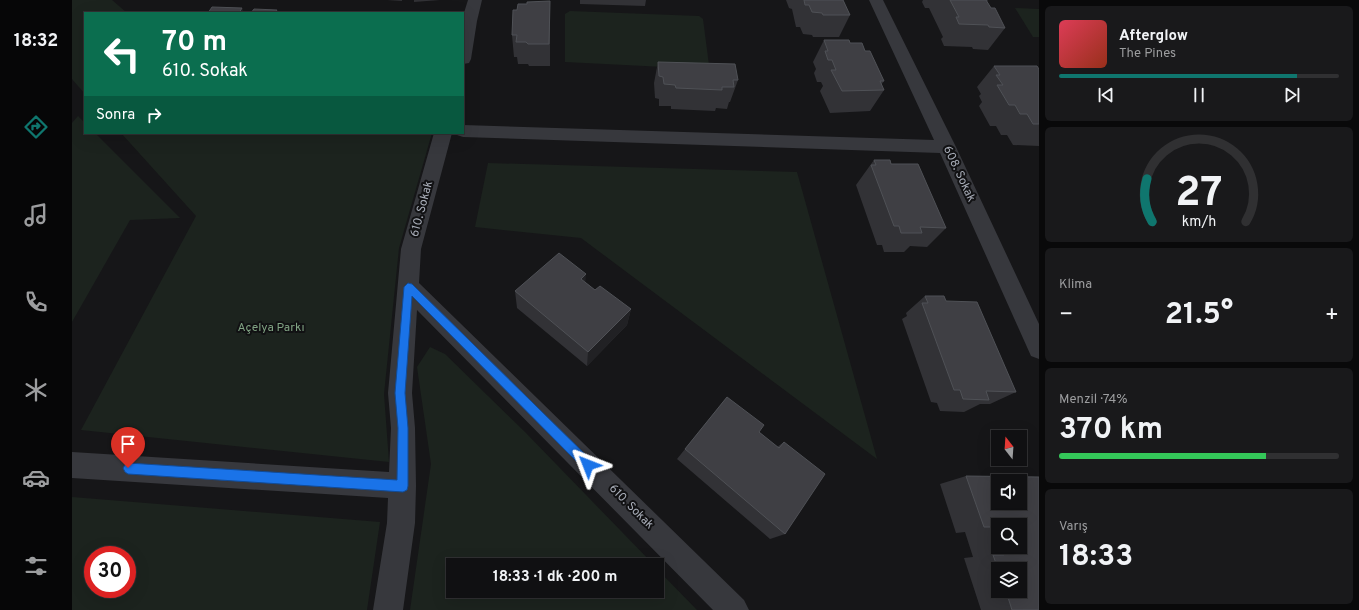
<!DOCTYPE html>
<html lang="tr">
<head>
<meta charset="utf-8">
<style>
  :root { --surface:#101012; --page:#19191b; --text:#f1f3f6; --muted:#9c9d9f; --line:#303032; --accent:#0f766e }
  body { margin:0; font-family:Overpass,sans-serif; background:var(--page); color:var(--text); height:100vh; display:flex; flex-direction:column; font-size:15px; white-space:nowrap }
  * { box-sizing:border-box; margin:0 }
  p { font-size:13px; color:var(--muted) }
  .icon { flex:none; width:22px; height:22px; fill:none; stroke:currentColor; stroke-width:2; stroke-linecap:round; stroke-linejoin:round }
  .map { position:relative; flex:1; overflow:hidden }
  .drawer { display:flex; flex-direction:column; gap:6px; padding:6px; background:#09090a; width:320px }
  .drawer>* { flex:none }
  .top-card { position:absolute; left:12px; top:12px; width:380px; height:122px; border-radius:0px; box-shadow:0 4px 16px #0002,0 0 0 1px var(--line); background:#0b6e4f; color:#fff; overflow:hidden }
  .needle { width:26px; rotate:343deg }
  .controls { position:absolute; left:919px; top:430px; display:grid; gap:8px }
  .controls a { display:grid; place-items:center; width:36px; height:36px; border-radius:0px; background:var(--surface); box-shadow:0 4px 16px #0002,0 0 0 1px var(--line); font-size:20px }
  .speed { position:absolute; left:12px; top:546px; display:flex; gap:8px; font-size:20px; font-weight:700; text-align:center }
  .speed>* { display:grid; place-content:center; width:52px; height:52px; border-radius:50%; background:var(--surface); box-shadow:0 4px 16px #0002,0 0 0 1px var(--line); line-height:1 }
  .speed .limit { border:6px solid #d22; background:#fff; color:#111 }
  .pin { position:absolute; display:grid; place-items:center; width:34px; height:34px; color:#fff; margin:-41px -17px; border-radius:50% 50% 50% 0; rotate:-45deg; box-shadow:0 0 4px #0007 }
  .pin .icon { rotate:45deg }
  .me { position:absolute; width:44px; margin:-22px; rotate:315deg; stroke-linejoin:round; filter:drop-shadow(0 0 3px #0008) }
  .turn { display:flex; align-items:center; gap:14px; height:84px; padding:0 12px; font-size:18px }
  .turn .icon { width:52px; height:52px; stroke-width:2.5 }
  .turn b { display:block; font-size:28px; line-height:34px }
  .then { display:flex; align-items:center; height:38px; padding:0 12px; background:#0003; gap:8px; font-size:15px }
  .big { font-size:30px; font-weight:700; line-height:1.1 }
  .drawer .widget { flex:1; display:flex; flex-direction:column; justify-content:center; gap:6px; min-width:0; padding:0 14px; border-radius:6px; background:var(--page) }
  .drawer .dial { align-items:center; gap:0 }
  .dial svg { height:104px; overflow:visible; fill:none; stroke:var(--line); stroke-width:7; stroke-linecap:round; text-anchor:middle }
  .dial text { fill:var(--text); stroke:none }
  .song { display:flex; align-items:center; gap:12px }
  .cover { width:48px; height:48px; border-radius:6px; background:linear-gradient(135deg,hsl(350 70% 55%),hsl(10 70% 35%)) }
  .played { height:4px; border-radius:2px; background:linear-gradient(90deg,var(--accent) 85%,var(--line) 85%) }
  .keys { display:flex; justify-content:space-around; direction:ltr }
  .heat { display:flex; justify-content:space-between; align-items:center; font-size:22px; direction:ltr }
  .charge { height:6px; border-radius:3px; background:linear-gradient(90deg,#34c759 74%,var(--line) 0) }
  .trip { position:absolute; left:374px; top:558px; width:218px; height:40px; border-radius:0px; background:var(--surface); box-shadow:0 4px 16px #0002,0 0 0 1px var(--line); font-weight:700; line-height:40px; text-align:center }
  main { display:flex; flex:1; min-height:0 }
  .dock { display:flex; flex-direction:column; width:72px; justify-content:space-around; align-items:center; background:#060607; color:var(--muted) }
  .dock .icon { width:28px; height:28px }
  .dock .active { color:var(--accent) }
  .dock b { font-size:18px; color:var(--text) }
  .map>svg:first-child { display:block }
</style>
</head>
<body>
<main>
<nav class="dock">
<b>18:32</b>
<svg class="icon active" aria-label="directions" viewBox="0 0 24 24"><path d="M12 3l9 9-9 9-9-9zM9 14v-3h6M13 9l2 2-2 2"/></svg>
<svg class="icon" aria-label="music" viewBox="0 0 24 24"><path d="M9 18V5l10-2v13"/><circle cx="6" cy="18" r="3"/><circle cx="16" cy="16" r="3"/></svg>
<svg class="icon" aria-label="phone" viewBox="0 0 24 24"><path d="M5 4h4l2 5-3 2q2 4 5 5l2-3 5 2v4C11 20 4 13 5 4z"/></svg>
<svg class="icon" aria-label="climate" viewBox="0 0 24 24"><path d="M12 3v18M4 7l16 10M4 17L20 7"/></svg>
<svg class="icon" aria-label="car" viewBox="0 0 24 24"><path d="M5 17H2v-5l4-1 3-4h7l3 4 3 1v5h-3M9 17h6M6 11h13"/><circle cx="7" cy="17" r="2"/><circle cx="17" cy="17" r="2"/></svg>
<svg class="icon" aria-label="filters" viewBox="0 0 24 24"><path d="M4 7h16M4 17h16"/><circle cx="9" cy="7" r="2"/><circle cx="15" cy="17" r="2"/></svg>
</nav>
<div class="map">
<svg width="967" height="610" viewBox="0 0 967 610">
  <rect width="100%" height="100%" fill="#161618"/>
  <g fill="#1c231e" fill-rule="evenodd">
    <polygon points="0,0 40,0 55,13 13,13 13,94 0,79"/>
    <polygon points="943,8 967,9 967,37 961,37"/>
    <polygon points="498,11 627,16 631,19 637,65 632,69 493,62 493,14"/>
    <polygon points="6,116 13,123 13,133 23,133 108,218 58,220 0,322 0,123"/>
    <polygon points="49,133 360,133 327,248 312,394 317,462 9,430 124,216"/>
    <polygon points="416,163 725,172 805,459 509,238 403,227"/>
    <polygon points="358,347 373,354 453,432 582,565 381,565 381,591 585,591 585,569 625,610 338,610 359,464 345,367"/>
    <path d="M0,497l308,25 -13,88h-295zM21,555h34v34h-34z"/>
  </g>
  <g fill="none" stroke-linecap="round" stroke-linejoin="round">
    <g fill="#37383d" fill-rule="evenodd">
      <polygon points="396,0 410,0 405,21 399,59 397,63 391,64 391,16"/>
      <polygon points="797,0 811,0 884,147 967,324 967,359 959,356 868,153 391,137 385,135 383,133 391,133 391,125 862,140"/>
      <polygon points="362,133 380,133 349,249 347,283 672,600 677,610 641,610 345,310 340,393 343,428 344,486 343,523 331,610 301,610 315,523 316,498 0,478 0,452 317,472 319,428 316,393 329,249"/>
    </g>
  </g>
  <g fill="#323236" fill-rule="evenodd">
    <polygon points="315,0 330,0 330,1"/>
    <polygon points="342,0 368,0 342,2"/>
    <polygon points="508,0 574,0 573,6 508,4"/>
    <polygon points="714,0 771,0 778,15 767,37 741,37 740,35 731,34 728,27 724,27 720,9 717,8"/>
    <polygon points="851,0 916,0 915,2 933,28 916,50 901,49 900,47 872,46 869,39 871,37 857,8 853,8 850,2"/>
    <polygon points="478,1 478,66 457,66 456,64 446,64 445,57 442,57 440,35 445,10 455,4"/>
    <polygon points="752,40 778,43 793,51 812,81 809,85 812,90 798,111 758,113 748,91 751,86 749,82 745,82 742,73 744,69 741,62"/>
    <polygon points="586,62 666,80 658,102 657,102 655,109 644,108 643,111 599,109 599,106 587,106 587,99 583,98 582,83"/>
    <polygon points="922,66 967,69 967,146 941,145 935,135 929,135 924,126 918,126 907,106 910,102 907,96 909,94 905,87"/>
    <polygon points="802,160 819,164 874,228 855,247 838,246 832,252 812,252 810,245 805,245 784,185"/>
    <polygon points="513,282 523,290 559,309 555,325 515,366 445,308 443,291"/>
    <polygon points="853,296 874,301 944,392 918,404 908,404 892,412 868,411 865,403 859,402 830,319 835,316 834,313"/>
    <polygon points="655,397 687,432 705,447 712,442 713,534 698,539 605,459"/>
    <path d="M894,476l73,1v133h-58l-17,-52 9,-1 -8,-25 -9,1 -16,-49zM926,481h22v22h-22zM926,525h22v22h-22zM926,569h22v22h-22z"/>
  </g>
  <g fill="#212124">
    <polygon points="170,8 172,13 167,13"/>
    <polygon points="514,274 513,291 509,279"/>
    <polygon points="559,309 555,325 515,366 516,352"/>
  </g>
  <g fill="#3f3f44" stroke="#4f5156" fill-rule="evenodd">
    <polygon points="732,0 771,0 778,15 751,15 750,13 740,12 737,5 733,5"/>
    <polygon points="878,0 914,0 919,8 923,8 933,28 917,27 916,25 887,24 884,17 887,17"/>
    <polygon points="478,1 477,44 456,44 454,42 444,42 445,35 440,35 441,10 445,10 446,4 455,4 455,2"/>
    <polygon points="140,7 170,8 167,13 175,13 136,13"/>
    <polygon points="182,9 205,10 203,13 179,13"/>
    <polygon points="752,40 777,40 778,43 790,43 793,51 798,51 812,81 808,81 812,90 770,91 759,70 764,70 760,60 756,60 753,51 756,51"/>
    <polygon points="586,62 663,64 666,80 661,80 662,87 650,87 650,90 604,88 603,85 592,84 591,77 587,76"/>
    <polygon points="922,66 965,66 967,69 967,124 961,124 955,114 948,114 943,105 937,105 925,85 931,85 924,75 928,75"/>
    <polygon points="802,160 818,160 819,164 846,164 874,228 848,227 850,233 829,233 827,226 822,226 799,165 804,165"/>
    <polygon points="487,253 514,274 509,279 523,290 528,286 559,309 516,352 443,291"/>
    <polygon points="853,296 872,296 874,301 905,302 944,392 914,391 917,400 891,399 888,390 882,390 850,303 856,303"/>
    <polygon points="655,397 692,425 687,432 707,448 712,442 753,474 713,534 613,449"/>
    <path d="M894,476l73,1v133h-27l-6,-19h14v-22h-22l-5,-14h11l-3,-8h19v-22h-22v14l-5,-12h-9zM926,481h22v22h-22z"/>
  </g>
  <polygon fill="#1a73e8" stroke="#114b97" points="336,283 340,284 520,461 522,465 520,469 516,470 512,469 340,296 333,393 336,428 336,486 335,490 331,492 56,474 53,472 51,468 53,465 56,463 325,480 326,428 323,393 332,287"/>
  <g text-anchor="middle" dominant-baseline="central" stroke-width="4" stroke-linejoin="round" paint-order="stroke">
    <g font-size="12" fill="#a8adb8" stroke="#111113">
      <text transform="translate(887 174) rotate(65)">608. Sokak</text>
      <text transform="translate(350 209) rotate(-75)">610. Sokak</text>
      <text transform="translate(559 507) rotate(45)">610. Sokak</text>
    </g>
    <g font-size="12" fill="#80a383" stroke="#111113">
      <text x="199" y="328">Açelya Parkı</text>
    </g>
  </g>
</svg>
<div class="controls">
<a><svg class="needle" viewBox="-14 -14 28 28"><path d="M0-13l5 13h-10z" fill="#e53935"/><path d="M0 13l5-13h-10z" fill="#9c9d9f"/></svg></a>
<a><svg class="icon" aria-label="sound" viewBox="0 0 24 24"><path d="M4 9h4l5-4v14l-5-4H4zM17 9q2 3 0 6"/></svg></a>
<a><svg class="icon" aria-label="search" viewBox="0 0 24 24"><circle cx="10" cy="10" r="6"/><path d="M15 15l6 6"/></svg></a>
<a><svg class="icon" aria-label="layers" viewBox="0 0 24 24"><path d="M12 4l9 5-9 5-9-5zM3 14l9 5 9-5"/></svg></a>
</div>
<div class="speed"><div class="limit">30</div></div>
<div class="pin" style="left:56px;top:468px;background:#d93025"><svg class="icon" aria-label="arrive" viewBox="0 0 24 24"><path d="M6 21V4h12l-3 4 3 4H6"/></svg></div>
<svg class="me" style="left:516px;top:465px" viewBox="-20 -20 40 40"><path d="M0-17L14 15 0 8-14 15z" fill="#1a73e8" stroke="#fff" stroke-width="4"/></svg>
<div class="trip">18:33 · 1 dk · 200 m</div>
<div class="top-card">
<div class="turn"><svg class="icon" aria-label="left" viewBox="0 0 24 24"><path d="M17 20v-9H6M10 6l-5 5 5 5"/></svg><div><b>70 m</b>610. Sokak</div></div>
<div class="then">Sonra<svg class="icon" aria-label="right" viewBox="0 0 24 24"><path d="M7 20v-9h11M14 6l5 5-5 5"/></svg></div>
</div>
</div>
<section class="drawer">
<div class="widget">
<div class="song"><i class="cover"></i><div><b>Afterglow</b><p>The Pines</p></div></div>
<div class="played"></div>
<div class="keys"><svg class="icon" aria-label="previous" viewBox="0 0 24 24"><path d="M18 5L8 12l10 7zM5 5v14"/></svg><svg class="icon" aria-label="pause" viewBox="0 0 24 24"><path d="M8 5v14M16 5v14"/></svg><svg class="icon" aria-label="next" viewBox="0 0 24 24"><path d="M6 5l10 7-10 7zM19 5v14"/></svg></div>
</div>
<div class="widget dial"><svg viewBox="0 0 100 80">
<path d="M14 69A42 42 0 1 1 86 69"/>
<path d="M14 69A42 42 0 0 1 10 36" stroke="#0f766e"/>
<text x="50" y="56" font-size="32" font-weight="700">27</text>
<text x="50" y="72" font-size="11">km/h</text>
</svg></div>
<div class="widget"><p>Klima</p>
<div class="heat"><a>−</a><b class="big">21.5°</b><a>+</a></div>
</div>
<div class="widget"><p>Menzil · 74%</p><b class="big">370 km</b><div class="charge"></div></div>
<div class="widget"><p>Varış</p><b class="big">18:33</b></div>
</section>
</main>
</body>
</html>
